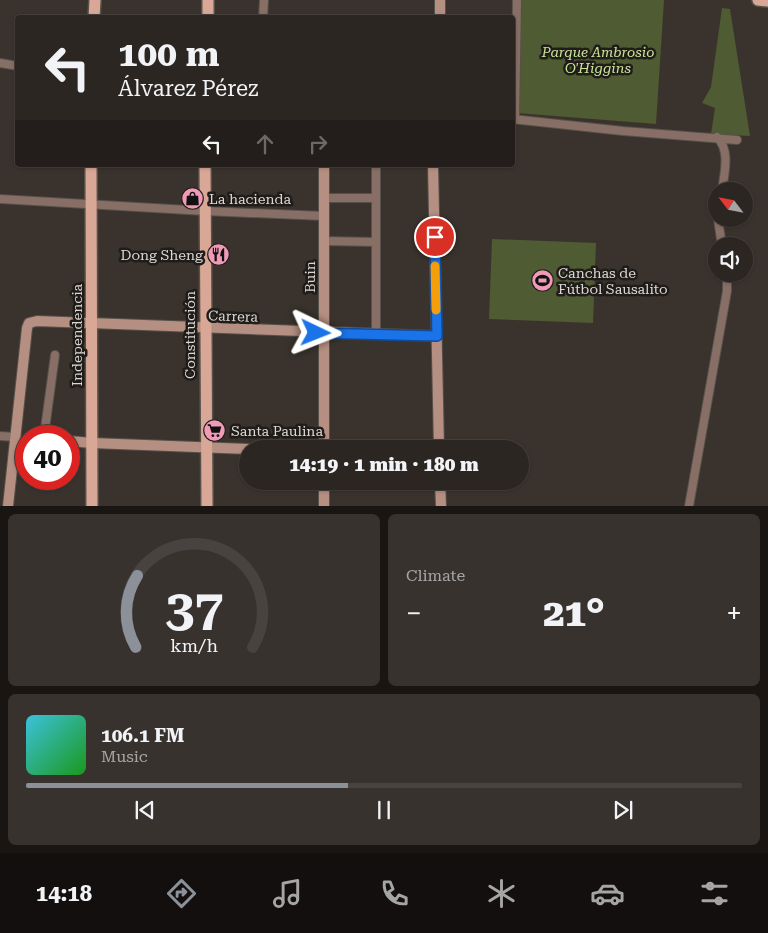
<!DOCTYPE html>
<html lang="en">
<head>
<meta charset="utf-8">
<style>
  :root { --surface:#2c2622; --page:#38322f; --text:#f1f3f6; --muted:#a6a5a5; --line:#484340; --accent:#8c9099 }
  body { margin:0; font-family:"Roboto Serif",serif; background:var(--page); color:var(--text); height:100vh; display:flex; flex-direction:column; font-size:19px; white-space:nowrap }
  * { box-sizing:border-box; margin:0 }
  p { font-size:16px; color:var(--muted) }
  .icon { flex:none; width:28px; height:28px; fill:none; stroke:currentColor; stroke-width:2; stroke-linecap:round; stroke-linejoin:round }
  .map { position:relative; height:506px; overflow:hidden }
  .panel { display:flex; flex-direction:column; gap:8px; padding:8px; background:#181513; flex:1 }
  .panel>* { flex:none }
  .banner { position:absolute; left:15px; top:15px; width:500px; height:152px; border-radius:5px; box-shadow:0 1px 4px #0004,0 0 0 1px var(--line); background:#2c2622; color:var(--text); overflow:hidden }
  .needle { width:32px; rotate:302deg }
  .controls { position:absolute; left:708px; top:182px; display:grid; gap:10px }
  .controls a { display:grid; place-items:center; width:45px; height:45px; border-radius:50%; background:var(--surface); box-shadow:0 1px 4px #0004,0 0 0 1px var(--line); font-size:25px }
  .speed { position:absolute; left:15px; top:425px; display:flex; gap:10px; font-size:25px; font-weight:700; text-align:center }
  .speed>* { display:grid; place-content:center; width:65px; height:65px; border-radius:50%; background:var(--surface); box-shadow:0 1px 4px #0004,0 0 0 1px var(--line); line-height:1 }
  .speed .limit { border:8px solid #d22; background:#fff; color:#111 }
  .pin { position:absolute; display:grid; place-items:center; width:42px; height:42px; color:#fff; margin:-21px; border:2px solid #fff; border-radius:50%; box-shadow:0 1px 5px #0007 }
  .me { position:absolute; width:55px; margin:-28px; rotate:92deg; stroke-linejoin:round; filter:drop-shadow(0 0 4px #0008) }
  .turn { display:flex; align-items:center; gap:18px; height:105px; padding:0 20px; font-size:22px }
  .turn .icon { width:65px; height:65px; stroke-width:2.5 }
  .turn b { display:block; font-size:35px; line-height:42px }
  .lanes { display:flex; align-items:center; height:48px; padding:0 20px; background:#0003; justify-content:center; gap:25px; direction:ltr }
  .lanes .off { opacity:.35 }
  .big { font-size:38px; font-weight:800; line-height:1.1 }
  .panel .card { flex:1; display:flex; flex-direction:column; justify-content:center; gap:8px; min-width:0; padding:0 18px; border-radius:8px; background:var(--page) }
  .panel .dial { align-items:center; gap:0 }
  .dial svg { height:130px; overflow:visible; fill:none; stroke:var(--line); stroke-width:7; stroke-linecap:round; text-anchor:middle }
  .dial text { fill:var(--text); stroke:none }
  .song { display:flex; align-items:center; gap:15px }
  .cover { width:60px; height:60px; border-radius:8px; background:linear-gradient(135deg,hsl(190 70% 55%),hsl(120 70% 35%)) }
  .played { height:5px; border-radius:2px; background:linear-gradient(90deg,var(--accent) 45%,var(--line) 45%) }
  .keys { display:flex; justify-content:space-around; direction:ltr }
  .heat { display:flex; justify-content:space-between; align-items:center; font-size:28px; direction:ltr }
  .panel .tiles { flex:1; display:grid; gap:8px; grid-template-columns:1fr 1fr }
  .card:last-child { grid-column:span 2 }
  .trip { position:absolute; left:239px; top:440px; width:290px; height:50px; border-radius:25px; background:var(--surface); box-shadow:0 1px 4px #0004,0 0 0 1px var(--line); font-weight:800; line-height:50px; text-align:center }
  .menu { display:flex; height:80px; justify-content:space-around; align-items:center; background:#120f0e; color:var(--muted) }
  .menu .icon { width:35px; height:35px }
  .menu .current { color:var(--accent) }
  .menu b { font-size:22px; color:var(--text) }
  .map>svg:first-child { display:block }
</style>
</head>
<body>
<div class="map">
<svg width="768" height="506" viewBox="0 0 768 506">
  <rect width="100%" height="100%" fill="#3a332d"/>
  <g fill="#4e5b33">
    <polygon points="522,0 664,0 656,124 517,113"/>
    <polygon points="722,8 730,9 750,136 711,134 715,108 702,103 711,87"/>
    <polygon points="492,239 596,243 593,323 489,319"/>
  </g>
  <g fill="none" stroke-linecap="round" stroke-linejoin="round">
    <defs>
      <g id="street">
        <polyline points="263,18 264,0"/>
        <polyline points="0,63 18,66"/>
        <polyline points="512,119 623,131 737,140"/>
        <polyline points="515,119 517,0"/>
        <path d="M717,137c14,14 7,37 5,54"/>
        <polyline points="376,165 376,334"/>
        <polyline points="324,198 376,198"/>
        <polyline points="0,199 205,211 324,216"/>
        <polyline points="718,219 722,246"/>
        <polyline points="324,241 376,242"/>
        <polyline points="0,436 15,437"/>
        <polyline points="44,436 55,355"/>
        <polyline points="689,506 727,291 727,274"/>
      </g>
      <g id="secondary">
        <polyline points="440,0 440,18"/>
        <polyline points="324,165 324,449"/>
        <polyline points="433,165 439,449"/>
        <polyline points="69,441 92,443 248,449"/>
        <polyline points="324,481 324,506"/>
        <polyline points="440,481 441,506"/>
        <polyline points="8,506 27,328 29,323 37,321 437,336"/>
      </g>
      <g id="primary">
        <polyline points="758,0 768,1"/>
        <polyline points="94,18 95,0"/>
        <polyline points="208,18 208,0"/>
        <polyline points="91,165 92,506"/>
        <polyline points="205,165 207,506"/>
      </g>
    </defs>
    <use href="#street" stroke="#57514b" stroke-width="10"/>
    <use href="#secondary" stroke="#57514b" stroke-width="12"/>
    <use href="#primary" stroke="#57514b" stroke-width="14"/>
    <use href="#street" stroke="#876f66" stroke-width="8"/>
    <use href="#secondary" stroke="#b58f81" stroke-width="10"/>
    <use href="#primary" stroke="#d9a796" stroke-width="11"/>
  </g>
  <g fill="none" stroke-linecap="round" stroke-linejoin="round">
    <defs>
      <polyline id="route" points="316,333 437,336 435,237"/>
    </defs>
    <use href="#route" stroke="#114b97" stroke-width="12"/>
    <use href="#route" stroke="#1a73e8" stroke-width="9"/>
    <polyline stroke="#f59e0b" stroke-width="9" points="435,266 436,310"/>
  </g>
  <defs>
    <symbol id="shop-disc" viewBox="-11 -11 22 22"><circle r="9.5" fill="#f09ab7" stroke="#1f1c19"/><path d="M-5-2.5h2.3a2.7 3.5 0 0 1 5.4 0H5L5.5 6h-11ZM-1.5-2.5h3a1.5 2.3 0 0 0-3 0Z" fill="#111"/></symbol>
    <symbol id="restaurant-disc" viewBox="-11 -11 22 22"><circle r="9.5" fill="#f09ab7" stroke="#1f1c19"/><path d="M-5-6h1v4h1v-4h1v4h1v-4h1v5L-1.5 .5V6h-2V.5L-5-1ZM5-6V6H3V1.5H1.5Q1.5-4 5-6Z" fill="#111"/></symbol>
    <symbol id="stadium-disc" viewBox="-11 -11 22 22"><circle r="9.5" fill="#f09ab7" stroke="#1f1c19"/><path d="M0-5a6.5 5 0 1 0 0 10a6.5 5 0 1 0 0-10ZM-3.5-1.8h7v3.6h-7Z" fill="#111"/></symbol>
    <symbol id="supermarket-disc" viewBox="-11 -11 22 22"><circle r="9.5" fill="#f09ab7" stroke="#1f1c19"/><path d="M-6-5.5h2.5l.6 2H6L4.5 2H-2.5L-4.4-4H-6ZM-1.5 3.2a1.3 1.3 0 1 0 .1 0ZM3 3.2a1.3 1.3 0 1 0 .1 0Z" fill="#111"/></symbol>
  </defs>
  <g fill-rule="evenodd">
    <use href="#shop-disc" x="180" y="186" width="25" height="25"/>
    <use href="#restaurant-disc" x="206" y="242" width="25" height="25"/>
    <use href="#stadium-disc" x="530" y="268" width="25" height="25"/>
    <use href="#supermarket-disc" x="202" y="418" width="25" height="25"/>
  </g>
  <g text-anchor="middle" dominant-baseline="central" stroke-width="5" stroke-linejoin="round" paint-order="stroke">
    <g font-size="14" font-style="italic" fill="#c9e496" stroke="#1f1c19">
      <text x="598" y="52">Parque Ambrosio<tspan x="598" dy="16">O'Higgins</tspan></text>
    </g>
    <g font-size="14" fill="#dbd7d3" stroke="#1f1c19" text-anchor="start">
      <text x="209" y="199">La hacienda</text>
      <text x="203" y="255" text-anchor="end">Dong Sheng</text>
      <text x="558" y="273">Canchas de<tspan x="558" dy="16">Fútbol Sausalito</tspan></text>
      <text x="231" y="431">Santa Paulina</text>
    </g>
    <g font-size="14" fill="#dbd7d3" stroke="#1f1c19">
      <text transform="translate(310 277) rotate(-90)">Buin</text>
      <text transform="translate(233 316) rotate(2)">Carrera</text>
      <text transform="translate(77 335) rotate(-90)">Independencia</text>
      <text transform="translate(190 335) rotate(-90)">Constitución</text>
    </g>
  </g>
</svg>
<div class="controls">
<a><svg class="needle" viewBox="-14 -14 28 28"><path d="M0-13l5 13h-10z" fill="#e53935"/><path d="M0 13l5-13h-10z" fill="#a6a5a5"/></svg></a>
<a><svg class="icon" aria-label="sound" viewBox="0 0 24 24"><path d="M4 9h4l5-4v14l-5-4H4zM17 9q2 3 0 6"/></svg></a>
</div>
<div class="speed"><div class="limit">40</div></div>
<div class="pin" style="left:435px;top:237px;background:#d93025"><svg class="icon" aria-label="arrive" viewBox="0 0 24 24"><path d="M6 21V4h12l-3 4 3 4H6"/></svg></div>
<svg class="me" style="left:316px;top:333px" viewBox="-20 -20 40 40"><path d="M0-17L14 15 0 8-14 15z" fill="#1a73e8" stroke="#fff" stroke-width="4"/></svg>
<div class="trip">14:19 · 1 min · 180 m</div>
<div class="banner">
<div class="turn"><svg class="icon" aria-label="left" viewBox="0 0 24 24"><path d="M17 20v-9H6M10 6l-5 5 5 5"/></svg><div><b>100 m</b>Álvarez Pérez</div></div>
<div class="lanes"><svg class="icon" aria-label="left" viewBox="0 0 24 24"><path d="M17 20v-9H6M10 6l-5 5 5 5"/></svg><svg class="icon off" aria-label="ahead" viewBox="0 0 24 24"><path d="M12 20V5M6 11l6-6 6 6"/></svg><svg class="icon off" aria-label="right" viewBox="0 0 24 24"><path d="M7 20v-9h11M14 6l5 5-5 5"/></svg></div>
</div>
</div>
<section class="panel">
<div class="tiles">
<div class="card dial"><svg viewBox="0 0 100 80">
<path d="M14 69A42 42 0 1 1 86 69"/>
<path d="M14 69A42 42 0 0 1 15 25" stroke="#8c9099"/>
<text x="50" y="56" font-size="32" font-weight="700">37</text>
<text x="50" y="72" font-size="11">km/h</text>
</svg></div>
<div class="card"><p>Climate</p>
<div class="heat"><a>−</a><b class="big">21°</b><a>+</a></div>
</div>
<div class="card">
<div class="song"><i class="cover"></i><div><b>106.1 FM</b><p>Music</p></div></div>
<div class="played"></div>
<div class="keys"><svg class="icon" aria-label="previous" viewBox="0 0 24 24"><path d="M18 5L8 12l10 7zM5 5v14"/></svg><svg class="icon" aria-label="pause" viewBox="0 0 24 24"><path d="M8 5v14M16 5v14"/></svg><svg class="icon" aria-label="next" viewBox="0 0 24 24"><path d="M6 5l10 7-10 7zM19 5v14"/></svg></div>
</div>
</div>
</section>
<nav class="menu">
<b>14:18</b>
<svg class="icon current" aria-label="directions" viewBox="0 0 24 24"><path d="M12 3l9 9-9 9-9-9zM9 14v-3h6M13 9l2 2-2 2"/></svg>
<svg class="icon" aria-label="music" viewBox="0 0 24 24"><path d="M9 18V5l10-2v13"/><circle cx="6" cy="18" r="3"/><circle cx="16" cy="16" r="3"/></svg>
<svg class="icon" aria-label="phone" viewBox="0 0 24 24"><path d="M5 4h4l2 5-3 2q2 4 5 5l2-3 5 2v4C11 20 4 13 5 4z"/></svg>
<svg class="icon" aria-label="climate" viewBox="0 0 24 24"><path d="M12 3v18M4 7l16 10M4 17L20 7"/></svg>
<svg class="icon" aria-label="car" viewBox="0 0 24 24"><path d="M5 17H2v-5l4-1 3-4h7l3 4 3 1v5h-3M9 17h6M6 11h13"/><circle cx="7" cy="17" r="2"/><circle cx="17" cy="17" r="2"/></svg>
<svg class="icon" aria-label="filters" viewBox="0 0 24 24"><path d="M4 7h16M4 17h16"/><circle cx="9" cy="7" r="2"/><circle cx="15" cy="17" r="2"/></svg>
</nav>
</body>
</html>
